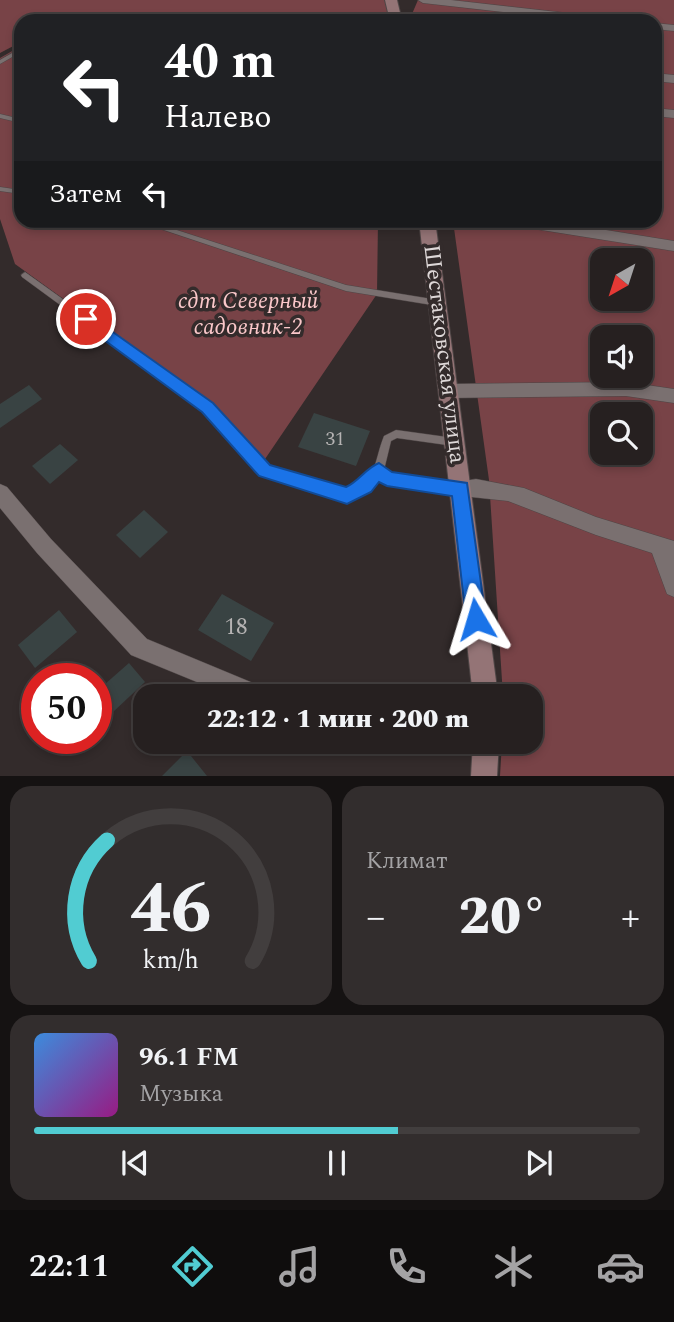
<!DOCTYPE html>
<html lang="ru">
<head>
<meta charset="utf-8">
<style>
  :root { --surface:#262020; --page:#322d2d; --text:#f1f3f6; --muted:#a4a3a5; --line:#423e3e; --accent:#51ccd2 }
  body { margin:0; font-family:Spectral,serif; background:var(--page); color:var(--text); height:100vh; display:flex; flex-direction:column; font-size:26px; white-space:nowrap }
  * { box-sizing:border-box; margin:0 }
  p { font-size:23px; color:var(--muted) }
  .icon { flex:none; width:38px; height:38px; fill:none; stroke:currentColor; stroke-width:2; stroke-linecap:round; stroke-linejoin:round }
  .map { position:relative; height:776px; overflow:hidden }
  .sheet { display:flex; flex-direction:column; gap:10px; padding:10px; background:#151212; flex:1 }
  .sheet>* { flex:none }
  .top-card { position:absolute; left:14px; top:14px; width:648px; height:214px; border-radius:21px; box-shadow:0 4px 10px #0003,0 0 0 2px var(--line); background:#202124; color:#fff; overflow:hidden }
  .needle { width:46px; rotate:219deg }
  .fabs { position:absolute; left:590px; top:248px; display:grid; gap:14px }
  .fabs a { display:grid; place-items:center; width:63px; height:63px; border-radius:14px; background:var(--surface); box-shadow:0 4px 10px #0003,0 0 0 2px var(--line); font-size:35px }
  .speed { position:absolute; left:21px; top:663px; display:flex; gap:14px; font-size:35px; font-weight:700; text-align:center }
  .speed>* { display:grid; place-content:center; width:91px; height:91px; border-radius:50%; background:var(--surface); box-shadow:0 4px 10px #0003,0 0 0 2px var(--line); line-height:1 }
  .speed .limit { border:10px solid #d22; background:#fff; color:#111 }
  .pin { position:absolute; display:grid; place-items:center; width:60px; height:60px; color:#fff; margin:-30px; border:4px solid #fff; border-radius:50%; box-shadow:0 2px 7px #0007 }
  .me { position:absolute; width:77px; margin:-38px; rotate:353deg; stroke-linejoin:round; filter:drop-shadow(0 0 5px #0008) }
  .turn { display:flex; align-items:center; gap:24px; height:147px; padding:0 35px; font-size:32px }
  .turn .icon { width:91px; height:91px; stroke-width:2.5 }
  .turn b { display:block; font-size:49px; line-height:60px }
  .then { display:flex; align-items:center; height:66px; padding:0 35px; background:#0003; gap:14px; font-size:26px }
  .big { font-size:52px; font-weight:800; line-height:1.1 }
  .sheet .card { flex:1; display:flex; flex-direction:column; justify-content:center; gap:10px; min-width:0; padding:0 24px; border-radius:21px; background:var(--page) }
  .sheet .dial { align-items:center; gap:0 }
  .dial svg { height:182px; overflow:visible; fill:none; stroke:var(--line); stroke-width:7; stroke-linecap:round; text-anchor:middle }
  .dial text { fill:var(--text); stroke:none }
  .song { display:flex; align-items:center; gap:21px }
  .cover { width:84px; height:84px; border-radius:10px; background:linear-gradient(135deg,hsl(210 70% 55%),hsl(310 70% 35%)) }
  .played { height:7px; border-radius:4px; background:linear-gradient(90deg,var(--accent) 60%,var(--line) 60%) }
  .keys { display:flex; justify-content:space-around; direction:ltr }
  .heat { display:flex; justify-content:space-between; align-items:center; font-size:38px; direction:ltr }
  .sheet .tiles { flex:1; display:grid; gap:10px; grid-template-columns:1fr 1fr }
  .card:last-child { grid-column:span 2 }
  .trip { position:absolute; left:133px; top:684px; width:410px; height:70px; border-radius:21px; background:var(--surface); box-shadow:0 4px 10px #0003,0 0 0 2px var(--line); font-weight:800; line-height:70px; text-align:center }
  .tabs { display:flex; height:112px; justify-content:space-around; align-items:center; background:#0f0d0d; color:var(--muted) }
  .tabs .icon { width:49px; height:49px }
  .tabs .selected { color:var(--accent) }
  .tabs b { font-size:32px; color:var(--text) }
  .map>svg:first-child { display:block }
</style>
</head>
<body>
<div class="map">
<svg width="674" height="776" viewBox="0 0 674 776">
  <rect width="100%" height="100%" fill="#332b2b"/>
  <g fill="#784347" fill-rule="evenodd">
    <polygon points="0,0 385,0 396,16 362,21 190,21 177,15 118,21 21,21 21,42 0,53"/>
    <path d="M418,0h256v776h-174l2,-34h28v-46h-27l-14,-216 -36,-259 201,-1v-199h-245zM602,261h38v38h-38zM602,338h38v38h-38zM602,415h38v38h-38z"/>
    <polygon points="21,46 21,220 378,221 377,294 263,462 212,406 15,264 0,219 0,58"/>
  </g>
  <g fill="#394343">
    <polygon points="29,385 42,399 0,428 0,404"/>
    <polygon points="314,413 370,431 356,466 298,447"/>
    <polygon points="60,444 78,460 50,484 32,466"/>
    <polygon points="144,510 168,532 140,558 116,535"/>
    <polygon points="222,594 274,623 251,661 198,630"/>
    <polygon points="59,610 77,632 35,668 18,645"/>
    <polygon points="129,663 145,682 96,728 96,692"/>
    <polygon points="187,751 207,776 162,776"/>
  </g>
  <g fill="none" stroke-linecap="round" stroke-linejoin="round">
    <defs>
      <g id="service">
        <polygon points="21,48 21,52 0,64 0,60"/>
        <polygon points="0,114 21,119 21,123 0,118"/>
        <polygon points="0,187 21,190 21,194 0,191"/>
        <polygon points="134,220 146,220 346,285 438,300 442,303 438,306 346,291"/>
        <path d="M25,272l186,133 57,62 78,24c34,-16 26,-24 38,-55l12,-6 58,8 3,1 2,3 -2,3 -3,1 -57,-8 -6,3 -7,29 5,5 70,10 3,1 2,3 -2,3 -3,1 -72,-10 -8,-5 -11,12 -21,10 -85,-27 -57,-62 -183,-134 -1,-2z"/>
      </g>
      <g id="minor">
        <polygon points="418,0 451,0 611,18 616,21 582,21 423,3"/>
        <polygon points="654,23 674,25 674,31 654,29"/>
        <polygon points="654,73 674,75 674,83 654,81"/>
        <polygon points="654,108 674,110 674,118 654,116"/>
        <polygon points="503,220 544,220 674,241 674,251 510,225"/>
        <polygon points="626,382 674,389 674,403 626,396 449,398 443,396 440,391 443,386 449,384"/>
        <polygon points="476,479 524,488 596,517 674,541 674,597 667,594 652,553 596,535 508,501 453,495 450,489 453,483"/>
        <polygon points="0,484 7,487 51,539 147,639 265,688 268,696 231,696 131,655 37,553 0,508"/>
      </g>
      <g id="secondary">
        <polygon points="385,0 397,0 402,21 390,21"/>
        <polygon points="419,220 435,220 498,696 473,696"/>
        <polygon points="473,742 499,742 497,776 471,776"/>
      </g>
    </defs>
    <use href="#service" stroke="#4e4646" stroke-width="1"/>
    <use href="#minor" stroke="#4e4646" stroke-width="1"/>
    <use href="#secondary" stroke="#4e4646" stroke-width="2"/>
    <use href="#service" fill="#7a7070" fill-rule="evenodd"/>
    <use href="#minor" fill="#7a7070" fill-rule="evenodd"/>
    <use href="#secondary" fill="#947476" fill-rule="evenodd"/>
  </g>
  <path fill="#1a73e8" stroke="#114b97" stroke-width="2" d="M86,313l127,90 57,62 76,22c13,-6 20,-19 33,-24l13,9 75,11 19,136 -3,7 -7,2 -7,-2 -3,-7 -14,-123 -65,-10 -8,-4 -8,10 -24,12 -88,-28 -57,-64 -121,-89 -2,-4z"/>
  <g text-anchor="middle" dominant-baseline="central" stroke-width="7" stroke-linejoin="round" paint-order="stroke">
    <g font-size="19" fill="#b5b3b3">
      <text x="335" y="439">31</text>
    </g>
    <g font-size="23" font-style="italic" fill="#fbc8ca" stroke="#332b2b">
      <text x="248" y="301">сдт Северный<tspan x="248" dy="26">садовник-2</tspan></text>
    </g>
    <g font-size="23" fill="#ded8d8" stroke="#332b2b">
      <text transform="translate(444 354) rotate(83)">Шестаковская улица</text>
    </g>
    <g font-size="23" fill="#b5b3b3">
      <text x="236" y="627">18</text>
    </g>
  </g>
</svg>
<div class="fabs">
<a><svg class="needle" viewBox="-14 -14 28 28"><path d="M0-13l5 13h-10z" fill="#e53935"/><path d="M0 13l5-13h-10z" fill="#a4a3a5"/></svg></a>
<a><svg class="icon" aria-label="sound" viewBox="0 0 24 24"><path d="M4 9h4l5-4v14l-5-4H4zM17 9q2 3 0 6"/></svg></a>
<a><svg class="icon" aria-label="search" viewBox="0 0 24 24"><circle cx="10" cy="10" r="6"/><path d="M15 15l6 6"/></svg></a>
</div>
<div class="speed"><div class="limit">50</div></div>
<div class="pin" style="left:86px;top:319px;background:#d93025"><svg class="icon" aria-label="arrive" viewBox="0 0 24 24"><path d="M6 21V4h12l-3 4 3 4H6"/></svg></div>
<svg class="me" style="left:476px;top:619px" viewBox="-20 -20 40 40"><path d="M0-17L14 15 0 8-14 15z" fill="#1a73e8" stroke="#fff" stroke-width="4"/></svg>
<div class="trip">22:12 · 1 мин · 200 m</div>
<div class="top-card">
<div class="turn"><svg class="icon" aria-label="left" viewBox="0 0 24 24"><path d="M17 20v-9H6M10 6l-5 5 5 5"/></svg><div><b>40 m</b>Налево</div></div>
<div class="then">Затем<svg class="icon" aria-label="left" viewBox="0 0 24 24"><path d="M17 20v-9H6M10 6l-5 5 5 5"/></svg></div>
</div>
</div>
<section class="sheet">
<div class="tiles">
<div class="card dial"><svg viewBox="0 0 100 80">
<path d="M14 69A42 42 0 1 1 86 69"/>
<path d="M14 69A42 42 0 0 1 22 16" stroke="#51ccd2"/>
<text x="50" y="56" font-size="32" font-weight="700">46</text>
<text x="50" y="72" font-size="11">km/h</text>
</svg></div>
<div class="card"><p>Климат</p>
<div class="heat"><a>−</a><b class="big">20°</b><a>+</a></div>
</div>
<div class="card">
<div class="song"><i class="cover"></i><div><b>96.1 FM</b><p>Музыка</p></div></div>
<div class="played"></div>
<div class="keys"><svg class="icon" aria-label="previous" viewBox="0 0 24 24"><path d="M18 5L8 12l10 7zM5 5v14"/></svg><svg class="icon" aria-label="pause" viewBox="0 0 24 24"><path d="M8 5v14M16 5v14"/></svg><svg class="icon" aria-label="next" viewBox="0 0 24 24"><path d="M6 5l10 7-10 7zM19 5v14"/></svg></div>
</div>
</div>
</section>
<nav class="tabs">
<b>22:11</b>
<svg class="icon selected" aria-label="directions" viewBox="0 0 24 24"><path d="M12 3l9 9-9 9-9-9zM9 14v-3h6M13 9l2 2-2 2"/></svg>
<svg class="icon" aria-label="music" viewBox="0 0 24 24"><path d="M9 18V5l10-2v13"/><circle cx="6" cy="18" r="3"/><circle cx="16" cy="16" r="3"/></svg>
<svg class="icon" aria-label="phone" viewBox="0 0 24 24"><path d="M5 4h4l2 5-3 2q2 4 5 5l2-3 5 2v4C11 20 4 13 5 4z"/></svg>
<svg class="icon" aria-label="climate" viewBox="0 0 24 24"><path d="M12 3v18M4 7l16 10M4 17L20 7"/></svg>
<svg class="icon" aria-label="car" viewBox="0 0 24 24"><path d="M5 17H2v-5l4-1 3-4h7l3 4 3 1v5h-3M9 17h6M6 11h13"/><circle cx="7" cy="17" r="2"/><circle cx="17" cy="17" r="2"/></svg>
</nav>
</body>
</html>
